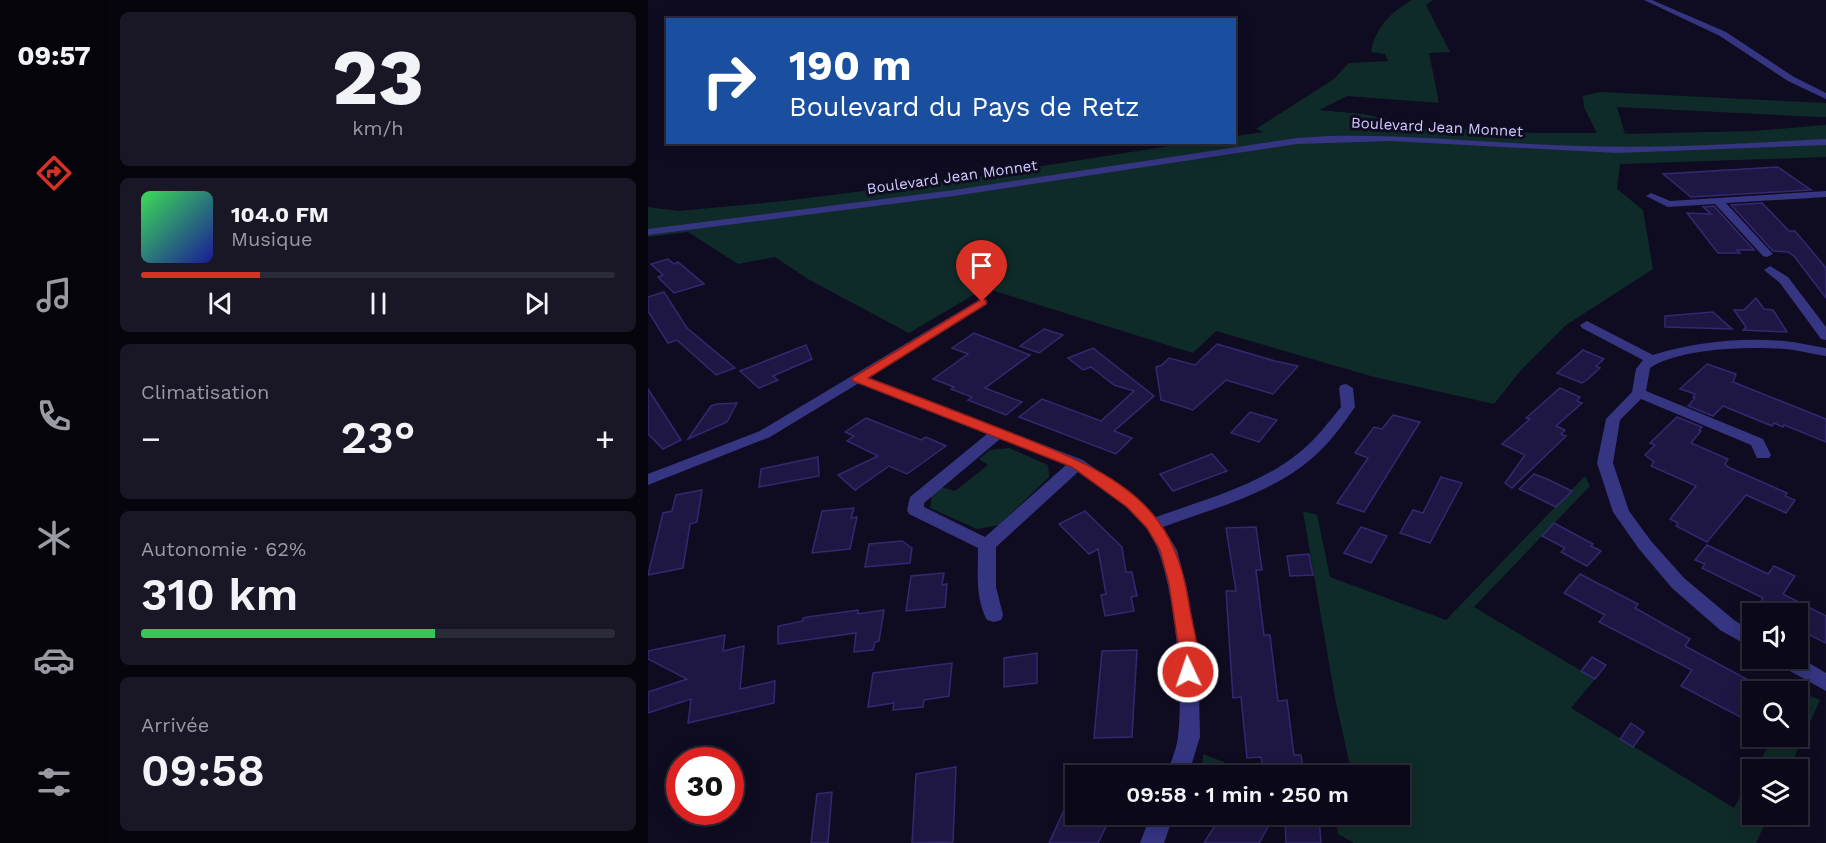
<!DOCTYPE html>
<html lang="fr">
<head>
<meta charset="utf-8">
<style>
  :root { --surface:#0b0919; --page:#191726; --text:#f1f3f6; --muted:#9a9aa2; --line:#2b2a38; --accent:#d93025 }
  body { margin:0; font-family:"Work Sans",sans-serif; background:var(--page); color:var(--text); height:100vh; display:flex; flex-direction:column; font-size:22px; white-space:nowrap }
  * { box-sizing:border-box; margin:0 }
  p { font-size:20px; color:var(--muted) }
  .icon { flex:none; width:33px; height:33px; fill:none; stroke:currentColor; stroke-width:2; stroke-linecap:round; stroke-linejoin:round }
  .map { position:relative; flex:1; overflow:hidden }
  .panel { display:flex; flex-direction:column; gap:12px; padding:12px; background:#06050e; width:540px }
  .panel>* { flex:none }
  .hud { position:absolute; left:18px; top:18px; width:570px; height:126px; border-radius:0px; box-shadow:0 3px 15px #0003,0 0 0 2px var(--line); background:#1a4fa0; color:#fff; overflow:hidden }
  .controls { position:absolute; left:1094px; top:603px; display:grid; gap:12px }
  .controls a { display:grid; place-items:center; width:66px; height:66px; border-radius:0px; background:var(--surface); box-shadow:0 3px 15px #0003,0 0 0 2px var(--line); font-size:30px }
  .speed { position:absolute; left:18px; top:747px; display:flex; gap:12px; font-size:30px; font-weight:700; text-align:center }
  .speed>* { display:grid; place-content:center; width:78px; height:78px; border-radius:50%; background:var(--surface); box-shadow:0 3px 15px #0003,0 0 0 2px var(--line); line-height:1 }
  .speed .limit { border:9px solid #d22; background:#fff; color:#111 }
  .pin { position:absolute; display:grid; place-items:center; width:51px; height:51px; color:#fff; margin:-62px -26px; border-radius:50% 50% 50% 0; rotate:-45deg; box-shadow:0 0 6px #0007 }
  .pin .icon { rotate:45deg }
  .me { position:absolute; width:66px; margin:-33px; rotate:357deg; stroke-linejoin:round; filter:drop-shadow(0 0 4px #0008) }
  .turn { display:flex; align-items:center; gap:21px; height:126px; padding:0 24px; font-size:27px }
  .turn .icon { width:78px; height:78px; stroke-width:2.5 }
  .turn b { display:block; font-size:42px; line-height:51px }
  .big { font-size:45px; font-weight:600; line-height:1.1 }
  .panel .card { flex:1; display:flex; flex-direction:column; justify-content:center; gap:9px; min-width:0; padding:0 21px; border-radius:9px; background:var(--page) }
  .panel .dial { align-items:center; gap:0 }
  .dial b { font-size:78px; line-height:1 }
  .song { display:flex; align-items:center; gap:18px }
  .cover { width:72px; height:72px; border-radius:9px; background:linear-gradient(135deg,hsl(130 70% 55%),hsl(240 70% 35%)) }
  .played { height:6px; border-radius:3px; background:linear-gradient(90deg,var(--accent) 25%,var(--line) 25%) }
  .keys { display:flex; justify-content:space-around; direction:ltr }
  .heat { display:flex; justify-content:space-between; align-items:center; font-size:33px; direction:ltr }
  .charge { height:9px; border-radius:4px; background:linear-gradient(90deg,#34c759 62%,var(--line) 0) }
  .trip { position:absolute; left:417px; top:765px; width:345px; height:60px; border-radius:0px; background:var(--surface); box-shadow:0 3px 15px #0003,0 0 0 2px var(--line); font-weight:600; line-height:60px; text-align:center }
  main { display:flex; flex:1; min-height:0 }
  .menu { display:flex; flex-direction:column; width:108px; justify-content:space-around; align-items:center; background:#04040a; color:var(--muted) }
  .menu .icon { width:42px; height:42px }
  .menu .active { color:var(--accent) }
  .menu b { font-size:27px; color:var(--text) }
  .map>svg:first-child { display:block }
</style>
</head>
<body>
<main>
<nav class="menu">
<b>09:57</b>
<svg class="icon active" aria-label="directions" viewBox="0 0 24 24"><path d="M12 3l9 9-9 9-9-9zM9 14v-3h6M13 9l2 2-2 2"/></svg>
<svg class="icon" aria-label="music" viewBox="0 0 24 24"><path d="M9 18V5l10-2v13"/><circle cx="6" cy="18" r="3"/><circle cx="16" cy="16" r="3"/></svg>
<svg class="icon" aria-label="phone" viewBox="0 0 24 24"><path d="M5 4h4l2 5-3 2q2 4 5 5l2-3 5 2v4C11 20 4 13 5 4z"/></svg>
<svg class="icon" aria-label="climate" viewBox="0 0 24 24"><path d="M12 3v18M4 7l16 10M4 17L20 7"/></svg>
<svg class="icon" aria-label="car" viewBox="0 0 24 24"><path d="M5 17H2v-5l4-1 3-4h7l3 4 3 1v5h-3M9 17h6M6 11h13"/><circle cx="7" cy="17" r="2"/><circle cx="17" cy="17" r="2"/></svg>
<svg class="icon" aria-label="filters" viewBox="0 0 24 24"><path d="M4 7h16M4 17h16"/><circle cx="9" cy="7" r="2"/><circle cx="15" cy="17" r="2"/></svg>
</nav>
<section class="panel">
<div class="card dial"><b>23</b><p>km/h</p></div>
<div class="card">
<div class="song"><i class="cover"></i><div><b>104.0 FM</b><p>Musique</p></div></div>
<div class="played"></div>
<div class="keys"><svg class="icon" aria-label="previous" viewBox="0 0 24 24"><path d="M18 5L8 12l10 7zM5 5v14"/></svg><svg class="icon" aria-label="pause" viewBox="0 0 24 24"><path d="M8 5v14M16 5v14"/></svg><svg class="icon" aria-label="next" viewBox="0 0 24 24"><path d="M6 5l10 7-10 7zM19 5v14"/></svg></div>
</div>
<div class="card"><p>Climatisation</p>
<div class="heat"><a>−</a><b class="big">23°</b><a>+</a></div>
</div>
<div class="card"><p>Autonomie · 62%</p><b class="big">310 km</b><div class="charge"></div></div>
<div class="card"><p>Arrivée</p><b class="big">09:58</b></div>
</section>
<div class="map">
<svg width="1178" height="843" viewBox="0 0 1178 843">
  <rect width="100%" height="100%" fill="#0f0c21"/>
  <g fill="#0f2b29">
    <path d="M764,0h21l-7,5 24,47 -21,1 10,50 -92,-7 -28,14 44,4 39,8 -10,3 141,8h64l-13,-26 -1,-11 17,-4 226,11v14h-8l-201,-10 8,27 128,-3 73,-6v32l-206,7 -3,25 26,21 10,59 -87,56 -45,45 -27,34 -120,-27 -158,-46 -23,22 -208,-65 -76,45 -101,-54 -33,-22 -37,7 -50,-32 -40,5v-30l30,4 106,-10 183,-23 221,-35 46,-1 1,-6 29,-4 -8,-3 78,-50 15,-16 39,-2 -3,-7 -14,-2c4,-24 20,-40 41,-52z"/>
    <polygon points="361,448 400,465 401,477 351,525 329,529 282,508 284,495 293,487 307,491 340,465 331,459 342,450"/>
    <polygon points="937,476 942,486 826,607 947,679 923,708 1086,808 1104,776 1104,814 1121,815 1108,843 706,843 690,834 687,815 752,814 752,776 704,775 687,698 655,511 669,515 682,577 798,620"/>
    <polygon points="1150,691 1172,700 1141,769 1108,769 1125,737 1149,736"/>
    <polygon points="555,754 609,775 574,775 555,767"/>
  </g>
  <g fill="#1f1743" stroke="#342870" stroke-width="1.5">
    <polygon points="1130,167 1163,190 1043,197 1015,174"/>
    <polygon points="1114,203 1141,231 1147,231 1178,268 1178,298 1146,256 1140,252 1125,251 1083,205"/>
    <polygon points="1066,206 1106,250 1089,250 1092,253 1070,253 1039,213 1063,214 1055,207"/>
    <polygon points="20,259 26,264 30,262 56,284 26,293 10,277 15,275 3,264"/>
    <polygon points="16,292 39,328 87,368 68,375 29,340 20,343 0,311 0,297"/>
    <polygon points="1108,298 1116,309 1125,310 1139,332 1095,330 1098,327 1086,310 1096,310"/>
    <polygon points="1065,312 1084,329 1017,327 1017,316"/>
    <polygon points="396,329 415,335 391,353 372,346"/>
    <polygon points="326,333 382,355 337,388 374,402 358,415 320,400 324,397 303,389 306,387 285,379 320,354 304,348"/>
    <polygon points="569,344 627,361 650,366 625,394 578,380 545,410 513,400 508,367 514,365 521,358 547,365"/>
    <polygon points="158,345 164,359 125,376 130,380 111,388 92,371"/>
    <polygon points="445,348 506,396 466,431 484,438 468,454 371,417 394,399 453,421 486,391 466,385 443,367 435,370 420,358"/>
    <polygon points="935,350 956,359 948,366 952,368 940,379 934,383 909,373"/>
    <polygon points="1059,364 1088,374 1085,382 1178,419 1178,442 1136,425 1135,427 1126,423 1124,426 1075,406 1065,416 1040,406 1047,398 1045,397 1047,394 1032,389"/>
    <polygon points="912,388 932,397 929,401 934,403 908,426 917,430 913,434 918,436 864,488 857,483 877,455 854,444 882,419 878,418"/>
    <polygon points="0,389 33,440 15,449 0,434"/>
    <polygon points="89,403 79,422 40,439 63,406 69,404"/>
    <polygon points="602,412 629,420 611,442 583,433"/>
    <polygon points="745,415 772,422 716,512 689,503 720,458 707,453 726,427 734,429"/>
    <polygon points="1029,417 1054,427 1051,430 1053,431 1043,443 1080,459 1077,464 1080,467 1139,493 1137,496 1147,500 1138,513 1098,495 1059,542 1028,526 1030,523 1022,519 1048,486 1003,466 1006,462 997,455 1007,445 1002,443"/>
    <polygon points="218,418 273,440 278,437 298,446 259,474 241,466 207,490 190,475 230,456 199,441 206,436 197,432"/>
    <polygon points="564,454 579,471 525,491 512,474"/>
    <polygon points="170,457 171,476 111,487 113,469"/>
    <polygon points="886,474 899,479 924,491 908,507 871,489"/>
    <polygon points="793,477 814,483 782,543 752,533 765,510 775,513"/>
    <polygon points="54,490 49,522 42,524 35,568 0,575 15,513 24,511 28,495"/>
    <polygon points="206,508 203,518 209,517 202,549 164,553 174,511"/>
    <polygon points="437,511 474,547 478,572 484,572 489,596 483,597 486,611 457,616 453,595 458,594 450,549 441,554 411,524"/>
    <polygon points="906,523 945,544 943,546 953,551 939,566 913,552 917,548 894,536"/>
    <polygon points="608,527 614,570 608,570 616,635 622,635 630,701 639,700 646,755 653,755 656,776 625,776 615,770 613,757 599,758 593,697 585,698 578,591 588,591 578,528"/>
    <polygon points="713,527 739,536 723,563 696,553"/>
    <polygon points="254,541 264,548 262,563 217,567 221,544"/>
    <polygon points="1059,545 1120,574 1126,566 1147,576 1135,594 1178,616 1178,643 1149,629 1149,614 1128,614 1111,605 1115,598 1054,568 1057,564 1047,560"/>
    <polygon points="661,554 665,575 642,576 639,556"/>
    <polygon points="296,573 294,585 299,584 297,607 258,611 263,576"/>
    <polygon points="932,574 990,604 987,608 1042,639 1037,646 1104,682 1104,723 1033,686 1044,670 951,622 957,615 916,593"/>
    <polygon points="210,610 210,614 236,610 231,641 227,642 225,650 206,652 208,633 130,644 130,626 155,621 155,618 160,617"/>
    <polygon points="77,635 75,651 96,646 92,689 127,681 126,703 40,723 43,699 0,713 0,692 39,679 0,659 0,651"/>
    <polygon points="489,650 484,737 446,738 454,651"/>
    <polygon points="389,653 389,683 356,687 356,658"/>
    <polygon points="944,657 958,665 947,679 933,671"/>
    <polygon points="304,663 301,696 276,700 275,707 245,710 246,703 220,707 225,673"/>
    <polygon points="983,723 996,732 985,747 972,739"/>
    <polygon points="308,767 305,842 264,843 268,774"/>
    <polygon points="428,784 428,814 457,814 456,817 462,818 450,843 401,843"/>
    <polygon points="184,792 180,843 163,843 169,794"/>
    <polygon points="574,814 611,814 624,820 611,843 556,843"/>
    <polygon points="671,816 673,843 638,843 637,818"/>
  </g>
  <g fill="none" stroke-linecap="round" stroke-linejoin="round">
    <g fill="#353582" fill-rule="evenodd">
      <polygon points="1178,191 1178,197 1078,203 1123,252 1125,254 1119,257 1115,256 1067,204 1020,207 998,196 1003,193 1022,201"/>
      <polygon points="1122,266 1140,277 1178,327 1178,340 1173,339 1132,283 1116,270"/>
      <path d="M334,298l6,4 -2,3 -118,72 215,83 55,39 18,18c48,-17 104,-32 144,-65 16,-13 28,-29 41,-45l-2,-19 2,-3 5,-1 7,4 2,19c-13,19 -27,38 -45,53 -40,34 -98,49 -147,67l14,23 9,34 12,66 2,87 -12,39h-22c4,-13 11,-27 12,-40 6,-46 -3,-174 -33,-210 -18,-22 -44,-37 -67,-54l-82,75v40l7,28 -2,5 -7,2 -7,-2c-12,-22 -9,-48 -9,-72l-69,-34 -2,-4 3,-13 77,-63 -128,-51 -89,54 -122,48v-11l112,-43zM352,439l66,26 -81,72 -61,-30v-4z"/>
      <path d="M939,321l66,34c40,-13 89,-18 131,-14 14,1 28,5 42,7v8c-14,-2 -27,-6 -41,-7 -34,-3 -107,-1 -135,19l-4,23 117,48 8,16 -2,3h-12l-6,-13 -110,-46 -21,21 -7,43 16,48 22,30 33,37 50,42 18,11v17l-32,-18 -48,-42 -33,-39 -26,-37 -16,-49 9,-44 26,-27 4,-23 7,-9 -61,-32 -2,-3z"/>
      <polygon points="1149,656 1178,673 1178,691 1129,664 1126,658 1149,658"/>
      <polygon points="503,814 526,814 516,843 492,843"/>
    </g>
    <g fill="#353582" fill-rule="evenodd">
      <polygon points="996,0 1004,0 1078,32 1146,77 1178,93 1178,99 1140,81 1072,36"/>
      <path d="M680,136c84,-2 168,8 251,10 83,3 165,-3 247,-7v6l-209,8 -226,-12 -94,3 -343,52 -306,39v-6l306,-39 343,-52z"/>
    </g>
  </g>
  <path fill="#d93025" stroke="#8d1f18" stroke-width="1.5" d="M334,299l4,1v4l-118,74c41,15 82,31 123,47 55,22 131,46 167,96 20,27 27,57 32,89 3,19 14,50 4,67l-6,2 -6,-2 -3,-5v-22l-10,-66 -9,-34 -13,-22 -20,-21 -55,-40 -219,-86 -1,-3z"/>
  <g text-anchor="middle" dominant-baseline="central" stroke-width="6" stroke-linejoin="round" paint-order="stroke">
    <g font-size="15" fill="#d0ccff" stroke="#0f0c21">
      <text transform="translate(789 127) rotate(3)">Boulevard Jean Monnet</text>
      <text transform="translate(304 177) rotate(-8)">Boulevard Jean Monnet</text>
    </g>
  </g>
</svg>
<div class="controls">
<a><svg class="icon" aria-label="sound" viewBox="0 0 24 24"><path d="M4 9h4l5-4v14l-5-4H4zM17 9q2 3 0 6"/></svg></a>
<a><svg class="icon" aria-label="search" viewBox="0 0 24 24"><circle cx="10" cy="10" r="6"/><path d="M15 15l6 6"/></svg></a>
<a><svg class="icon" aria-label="layers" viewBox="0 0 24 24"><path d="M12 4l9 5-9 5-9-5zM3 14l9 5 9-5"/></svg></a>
</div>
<div class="speed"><div class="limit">30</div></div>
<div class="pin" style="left:334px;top:302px;background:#d93025"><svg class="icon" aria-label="arrive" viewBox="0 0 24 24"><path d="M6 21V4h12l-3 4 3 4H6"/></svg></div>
<svg class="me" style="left:540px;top:672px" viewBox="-20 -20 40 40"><circle r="17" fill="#d93025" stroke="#fff" stroke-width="3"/><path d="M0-11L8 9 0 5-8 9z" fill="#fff"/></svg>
<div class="trip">09:58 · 1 min · 250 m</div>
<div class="hud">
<div class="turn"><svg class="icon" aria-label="right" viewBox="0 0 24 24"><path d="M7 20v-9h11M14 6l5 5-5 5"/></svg><div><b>190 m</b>Boulevard du Pays de Retz</div></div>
</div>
</div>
</main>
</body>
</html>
